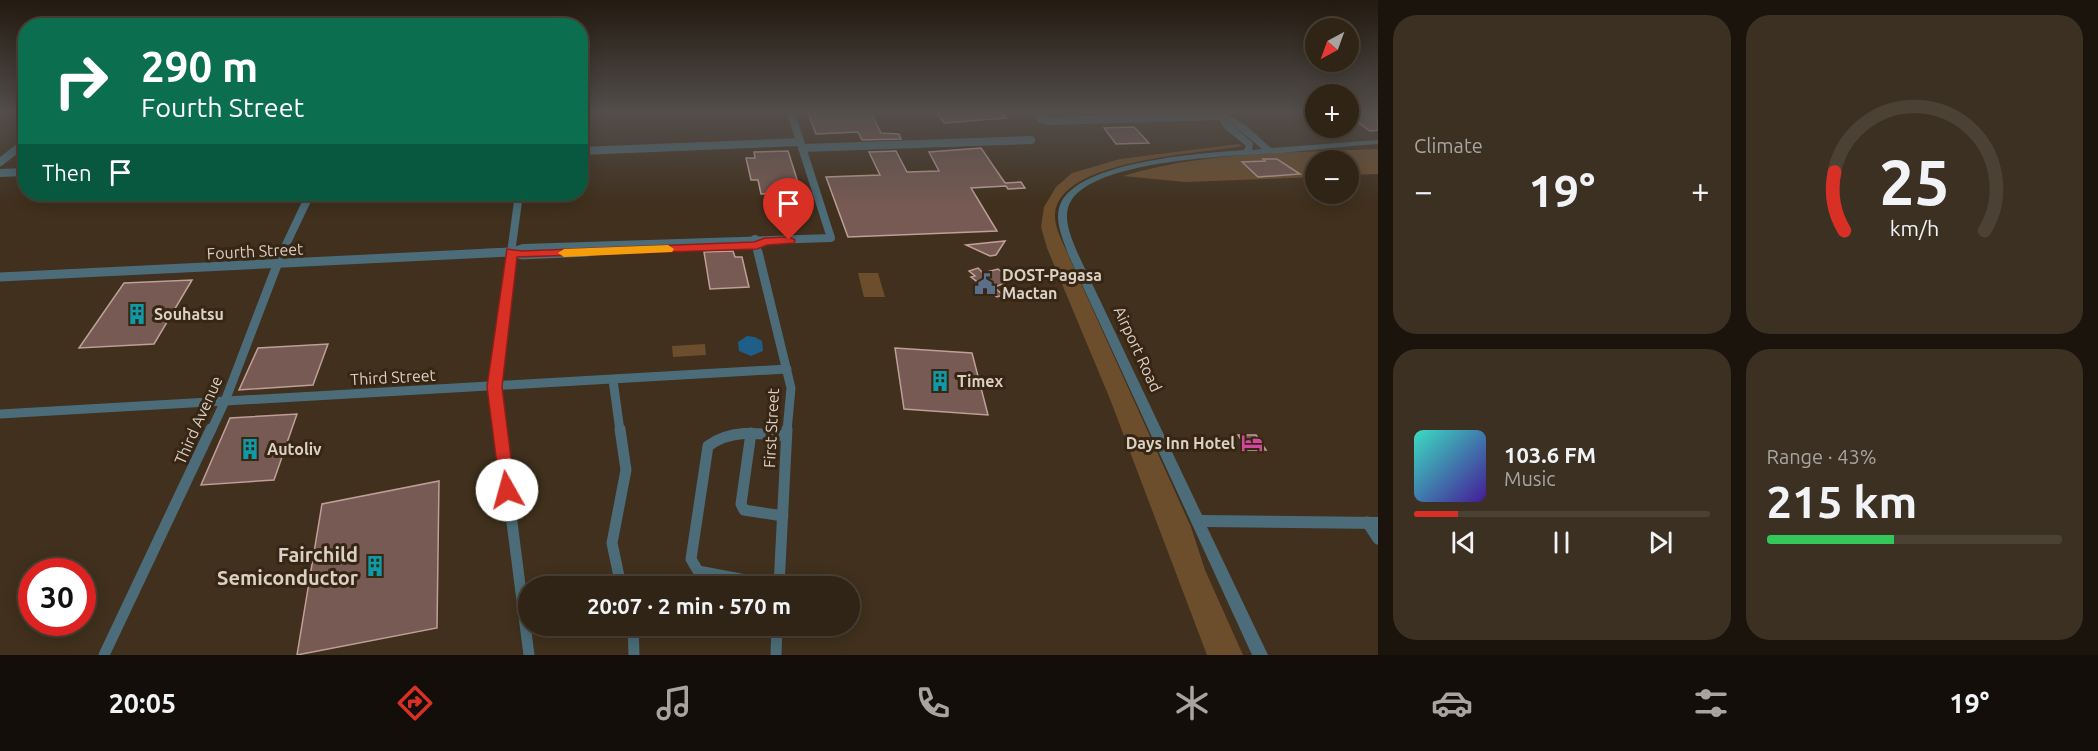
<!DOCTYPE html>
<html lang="en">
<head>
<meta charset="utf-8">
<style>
  :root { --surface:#302416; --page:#3c3023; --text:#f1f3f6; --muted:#a8a4a1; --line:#4b4135; --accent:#d93025 }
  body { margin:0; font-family:Ubuntu,sans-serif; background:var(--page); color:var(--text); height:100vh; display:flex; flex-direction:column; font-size:22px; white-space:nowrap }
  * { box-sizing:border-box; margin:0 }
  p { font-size:20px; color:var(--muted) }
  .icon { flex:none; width:33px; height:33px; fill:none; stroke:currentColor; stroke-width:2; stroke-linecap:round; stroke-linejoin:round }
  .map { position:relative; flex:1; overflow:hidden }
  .details { display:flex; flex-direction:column; gap:15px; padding:15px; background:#1a140c; width:720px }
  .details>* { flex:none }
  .top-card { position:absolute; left:18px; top:18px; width:570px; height:183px; border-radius:24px; box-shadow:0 3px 15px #0003,0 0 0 2px var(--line); background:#0b6e4f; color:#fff; overflow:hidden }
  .needle { width:39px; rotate:221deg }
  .buttons { position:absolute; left:1305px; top:18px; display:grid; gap:12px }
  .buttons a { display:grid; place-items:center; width:54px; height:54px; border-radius:50%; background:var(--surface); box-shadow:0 3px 15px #0003,0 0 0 2px var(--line); font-size:30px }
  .speed { position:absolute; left:18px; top:558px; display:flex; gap:12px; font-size:30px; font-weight:700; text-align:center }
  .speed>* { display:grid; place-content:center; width:78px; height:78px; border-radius:50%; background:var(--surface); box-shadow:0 3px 15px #0003,0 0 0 2px var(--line); line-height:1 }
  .speed .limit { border:9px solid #d22; background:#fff; color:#111 }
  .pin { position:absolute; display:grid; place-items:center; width:51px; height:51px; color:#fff; margin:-62px -26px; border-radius:50% 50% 50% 0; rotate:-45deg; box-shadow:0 0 6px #0007 }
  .pin .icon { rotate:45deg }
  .me { position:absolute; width:66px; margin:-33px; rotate:353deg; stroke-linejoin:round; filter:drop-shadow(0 0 4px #0008) }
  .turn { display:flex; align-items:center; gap:21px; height:126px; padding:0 24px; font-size:27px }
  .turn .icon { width:78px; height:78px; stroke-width:2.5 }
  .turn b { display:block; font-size:42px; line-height:51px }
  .then { display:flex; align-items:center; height:57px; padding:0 24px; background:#0003; gap:12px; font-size:22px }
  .big { font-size:45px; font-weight:700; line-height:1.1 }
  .details .card { flex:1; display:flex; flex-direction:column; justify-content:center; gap:9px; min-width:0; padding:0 21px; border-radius:24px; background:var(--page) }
  .details .dial { align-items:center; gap:0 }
  .dial svg { height:156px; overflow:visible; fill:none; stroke:var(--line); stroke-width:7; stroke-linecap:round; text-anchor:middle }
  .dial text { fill:var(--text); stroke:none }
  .song { display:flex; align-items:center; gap:18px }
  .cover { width:72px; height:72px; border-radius:9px; background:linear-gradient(135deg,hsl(170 70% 55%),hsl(260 70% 35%)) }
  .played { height:6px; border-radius:3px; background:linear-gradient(90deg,var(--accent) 15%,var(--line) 15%) }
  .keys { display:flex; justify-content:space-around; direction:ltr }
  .heat { display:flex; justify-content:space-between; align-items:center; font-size:33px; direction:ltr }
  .charge { height:9px; border-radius:4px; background:linear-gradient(90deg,#34c759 43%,var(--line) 0) }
  .details .tiles { flex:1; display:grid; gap:15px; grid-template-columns:repeat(2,1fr) }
  .trip { position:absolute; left:518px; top:576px; width:342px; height:60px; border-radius:30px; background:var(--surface); box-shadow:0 3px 15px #0003,0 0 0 2px var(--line); font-weight:700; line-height:60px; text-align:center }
  .dock { display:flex; height:96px; justify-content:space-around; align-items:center; background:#130e09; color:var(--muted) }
  .dock .icon { width:42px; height:42px }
  .dock .on { color:var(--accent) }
  .dock b { font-size:27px; color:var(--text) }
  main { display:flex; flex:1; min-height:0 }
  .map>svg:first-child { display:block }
</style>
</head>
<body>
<main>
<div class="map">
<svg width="1378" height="655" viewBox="0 0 1378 655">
  <rect width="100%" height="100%" fill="#40301d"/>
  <g fill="#6c4e2d">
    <path d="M1238,144l4,2c-40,8 -183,13 -187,68 -1,14 9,30 14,43l122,270 14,43 38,85h-36l-97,-256 -63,-151 -6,-21 3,-20 12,-20 16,-14 48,-14z"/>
    <path d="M1378,149v25l-29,1 -1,-15h-32l-1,17 -130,5 -62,-6c81,-25 171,-23 255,-27z"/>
    <polygon points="858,273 878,273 885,297 864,297"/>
    <polygon points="705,344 706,355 673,357 672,346"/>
  </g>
  <polygon fill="#1e5e89" points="747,336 755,337 762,341 763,351 751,356 739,351 738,342"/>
  <g fill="#765a53" stroke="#bf9f98" stroke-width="1.5">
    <polygon points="808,113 871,113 881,133 899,134 901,139 862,140 858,132 816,134"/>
    <polygon points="937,113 1002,113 1007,118 944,123"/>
    <polygon points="1348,113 1378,113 1378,130 1370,131 1348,115"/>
    <polygon points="1134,127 1149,143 1116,144 1104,128"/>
    <polygon points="981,148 1005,183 1021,182 1025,188 1008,189 1006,186 971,188 997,231 848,237 826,177 880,175 869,152 896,151 907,172 939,171 929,152"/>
    <polygon points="788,151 801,192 761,194 758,180 751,180 746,158 755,158 754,152"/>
    <polygon points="1263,159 1277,159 1300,174 1258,177 1242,162 1265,161"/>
    <polygon points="1005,241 996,255 990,256 966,245"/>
    <polygon points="733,251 735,257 742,257 749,287 710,289 704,252"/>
    <polygon points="978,268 983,273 998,269 1006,275 1003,276 1009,282 994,287 1003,295 997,297 971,277 975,276 969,271"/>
    <polygon points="192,280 154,344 79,348 124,283"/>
    <polygon points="328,344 313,385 239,390 258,348"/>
    <polygon points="895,348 972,353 988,415 904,409"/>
    <polygon points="297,414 274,480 201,485 230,418"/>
    <polygon points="1238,435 1256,435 1266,450 1248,450"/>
    <polygon points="439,481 437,628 297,655 322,504"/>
  </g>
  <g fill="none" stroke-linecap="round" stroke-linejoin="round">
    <g stroke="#4b6c78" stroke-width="8">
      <polyline points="1037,113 1041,119 1049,121 1221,116"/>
      <polyline points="802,148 1031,140"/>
      <polyline points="580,151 800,142"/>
      <polyline points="0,162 26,142"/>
      <polyline points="0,173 26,172"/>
      <polyline points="755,239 758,253"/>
      <polyline points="282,253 310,194"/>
      <polyline points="481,253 511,252 523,248 831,238 791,113"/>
      <polyline points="511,253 519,194"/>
      <polyline points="555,253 760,244"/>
    </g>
    <g stroke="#4b6c78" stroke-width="9">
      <polyline points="758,252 791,388 787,431"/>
      <polyline points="514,253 522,255 588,252"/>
      <polyline points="0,277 511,252"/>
      <polyline points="613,380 620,431"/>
      <polyline points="0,414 787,369"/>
      <polyline points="211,431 225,401 282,252"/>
      <polyline points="500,431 494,387 511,252"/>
    </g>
    <g stroke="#4b6c78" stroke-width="11">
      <polyline points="500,429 529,655"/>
      <polyline points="620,429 626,470 612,543 621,586"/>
      <polyline points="751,433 741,504 744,510 783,516"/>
      <polyline points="1367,522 1378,539"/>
      <polyline points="779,586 787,429"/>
      <path d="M779,586l-81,-15 -7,-12 17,-113c23,-17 51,-13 78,-10"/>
      <polyline points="633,626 634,655"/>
      <polyline points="104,655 211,429"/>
      <polyline points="776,655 777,626"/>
    </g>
    <path fill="#4b6c78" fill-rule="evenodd" d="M1218,114c20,0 39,22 53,34l107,-8v4c-32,2 -64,6 -96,9 -48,3 -185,6 -211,48 -10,16 1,38 7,53l124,261 176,2v12l-171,-2 61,128h-16l-184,-401c-5,-15 -14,-33 -8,-49 17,-44 143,-52 184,-55l2,-4 -22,-18 -7,-12zM1229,122l3,2 30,25 -10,1 1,-7z"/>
  </g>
  <linearGradient id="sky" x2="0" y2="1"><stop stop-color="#231a10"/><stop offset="0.55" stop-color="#534e4c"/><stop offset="1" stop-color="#534e4c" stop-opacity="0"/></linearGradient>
  <rect width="1378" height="204" fill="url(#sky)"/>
  <polygon fill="#d93025" stroke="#8d1f18" stroke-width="1.5" points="789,237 795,240 794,243 767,245 757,249 517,257 502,387 515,490 513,495 507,497 501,495 487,387 507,249 522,251 754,242 765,238"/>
  <polygon fill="#f59e0b" points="668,245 674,249 672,252 564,257 558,253 564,249"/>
  <defs>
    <symbol id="civic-bare" viewBox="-9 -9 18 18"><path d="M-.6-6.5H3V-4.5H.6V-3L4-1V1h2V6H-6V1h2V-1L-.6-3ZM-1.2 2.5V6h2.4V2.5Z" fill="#5c6f8a" stroke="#362613" stroke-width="2.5" paint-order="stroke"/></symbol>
    <symbol id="building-bare" viewBox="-9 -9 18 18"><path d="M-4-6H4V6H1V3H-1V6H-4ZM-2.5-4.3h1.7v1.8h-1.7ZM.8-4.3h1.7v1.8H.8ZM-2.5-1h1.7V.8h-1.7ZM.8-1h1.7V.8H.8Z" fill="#0f9aa8" stroke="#362613" stroke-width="2.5" paint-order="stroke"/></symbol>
    <symbol id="hotel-bare" viewBox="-9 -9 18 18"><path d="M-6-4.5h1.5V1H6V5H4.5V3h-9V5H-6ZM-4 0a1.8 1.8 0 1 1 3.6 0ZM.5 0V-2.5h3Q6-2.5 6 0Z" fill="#d1479c" stroke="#362613" stroke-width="2.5" paint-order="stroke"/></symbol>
  </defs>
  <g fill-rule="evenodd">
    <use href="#civic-bare" x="970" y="269" width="30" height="30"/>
    <use href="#building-bare" x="122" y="299" width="30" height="30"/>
    <use href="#building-bare" x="925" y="366" width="30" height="30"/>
    <use href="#hotel-bare" x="1237" y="428" width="30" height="30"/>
    <use href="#building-bare" x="235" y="434" width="30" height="30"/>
    <use href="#building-bare" x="360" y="551" width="30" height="30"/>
  </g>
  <g text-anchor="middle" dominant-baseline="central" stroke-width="6" stroke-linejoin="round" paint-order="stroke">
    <g font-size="16" fill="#dbd0c5" stroke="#362613">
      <text transform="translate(255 251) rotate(-3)">Fourth Street</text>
      <text transform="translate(1138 349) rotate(65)">Airport Road</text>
      <text transform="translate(393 377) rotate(-3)">Third Street</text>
      <text transform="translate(198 420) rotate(-66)">Third Avenue</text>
      <text transform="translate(771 428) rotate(-87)">First Street</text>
    </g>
    <g font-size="16" font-weight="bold" fill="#dbd0c5" stroke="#362613" text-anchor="start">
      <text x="1002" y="275">DOST-Pagasa<tspan x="1002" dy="18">Mactan</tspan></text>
      <text x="154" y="314">Souhatsu</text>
      <text x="957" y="381">Timex</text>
      <text x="1235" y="443" text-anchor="end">Days Inn Hotel</text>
      <text x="267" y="449">Autoliv</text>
    </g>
    <g font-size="20" font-weight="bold" fill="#dbd0c5" stroke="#362613" text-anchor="end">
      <text x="358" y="554">Fairchild<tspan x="358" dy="23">Semiconductor</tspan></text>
    </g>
  </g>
</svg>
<div class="buttons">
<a><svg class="needle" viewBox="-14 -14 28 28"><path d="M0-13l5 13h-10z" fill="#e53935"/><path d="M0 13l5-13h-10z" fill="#a8a4a1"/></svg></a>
<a>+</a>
<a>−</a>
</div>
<div class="speed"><div class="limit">30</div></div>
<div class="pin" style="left:789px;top:240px;background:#d93025"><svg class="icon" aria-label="arrive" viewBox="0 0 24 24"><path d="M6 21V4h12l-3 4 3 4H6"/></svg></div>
<svg class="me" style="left:507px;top:490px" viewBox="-20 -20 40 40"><circle r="19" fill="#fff"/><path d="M0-13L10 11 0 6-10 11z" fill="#d93025"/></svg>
<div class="trip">20:07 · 2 min · 570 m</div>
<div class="top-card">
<div class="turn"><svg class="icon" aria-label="right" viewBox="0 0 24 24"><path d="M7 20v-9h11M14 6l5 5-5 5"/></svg><div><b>290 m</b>Fourth Street</div></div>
<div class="then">Then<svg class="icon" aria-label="arrive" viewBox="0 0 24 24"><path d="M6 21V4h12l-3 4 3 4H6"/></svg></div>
</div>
</div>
<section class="details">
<div class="tiles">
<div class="card"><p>Climate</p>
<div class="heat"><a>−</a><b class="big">19°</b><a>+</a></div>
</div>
<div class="card dial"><svg viewBox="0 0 100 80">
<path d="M14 69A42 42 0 1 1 86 69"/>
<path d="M14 69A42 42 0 0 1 9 39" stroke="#d93025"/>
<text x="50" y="56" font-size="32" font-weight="700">25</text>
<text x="50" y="72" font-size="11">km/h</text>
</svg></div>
<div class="card">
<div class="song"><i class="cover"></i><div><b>103.6 FM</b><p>Music</p></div></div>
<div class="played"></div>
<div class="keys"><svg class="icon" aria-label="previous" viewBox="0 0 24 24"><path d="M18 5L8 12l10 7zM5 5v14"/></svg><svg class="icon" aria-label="pause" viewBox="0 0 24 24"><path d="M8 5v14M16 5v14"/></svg><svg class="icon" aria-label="next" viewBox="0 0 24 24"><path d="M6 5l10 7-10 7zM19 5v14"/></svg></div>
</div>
<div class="card"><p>Range · 43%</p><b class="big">215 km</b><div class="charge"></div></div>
</div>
</section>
</main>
<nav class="dock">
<b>20:05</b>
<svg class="icon on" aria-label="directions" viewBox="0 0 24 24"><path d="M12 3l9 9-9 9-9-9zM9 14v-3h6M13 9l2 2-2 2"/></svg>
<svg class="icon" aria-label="music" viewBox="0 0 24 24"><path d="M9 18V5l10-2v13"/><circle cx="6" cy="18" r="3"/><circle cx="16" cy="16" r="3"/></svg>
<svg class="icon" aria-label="phone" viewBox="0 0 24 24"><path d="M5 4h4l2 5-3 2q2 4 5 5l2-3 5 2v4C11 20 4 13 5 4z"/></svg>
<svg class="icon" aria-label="climate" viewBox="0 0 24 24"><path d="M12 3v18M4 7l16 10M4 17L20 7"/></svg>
<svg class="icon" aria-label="car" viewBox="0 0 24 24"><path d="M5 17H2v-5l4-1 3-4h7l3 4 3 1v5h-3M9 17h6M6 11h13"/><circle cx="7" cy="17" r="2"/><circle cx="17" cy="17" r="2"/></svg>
<svg class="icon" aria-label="filters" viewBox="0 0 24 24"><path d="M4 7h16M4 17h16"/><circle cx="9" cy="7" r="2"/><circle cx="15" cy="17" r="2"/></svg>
<b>19°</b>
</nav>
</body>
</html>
